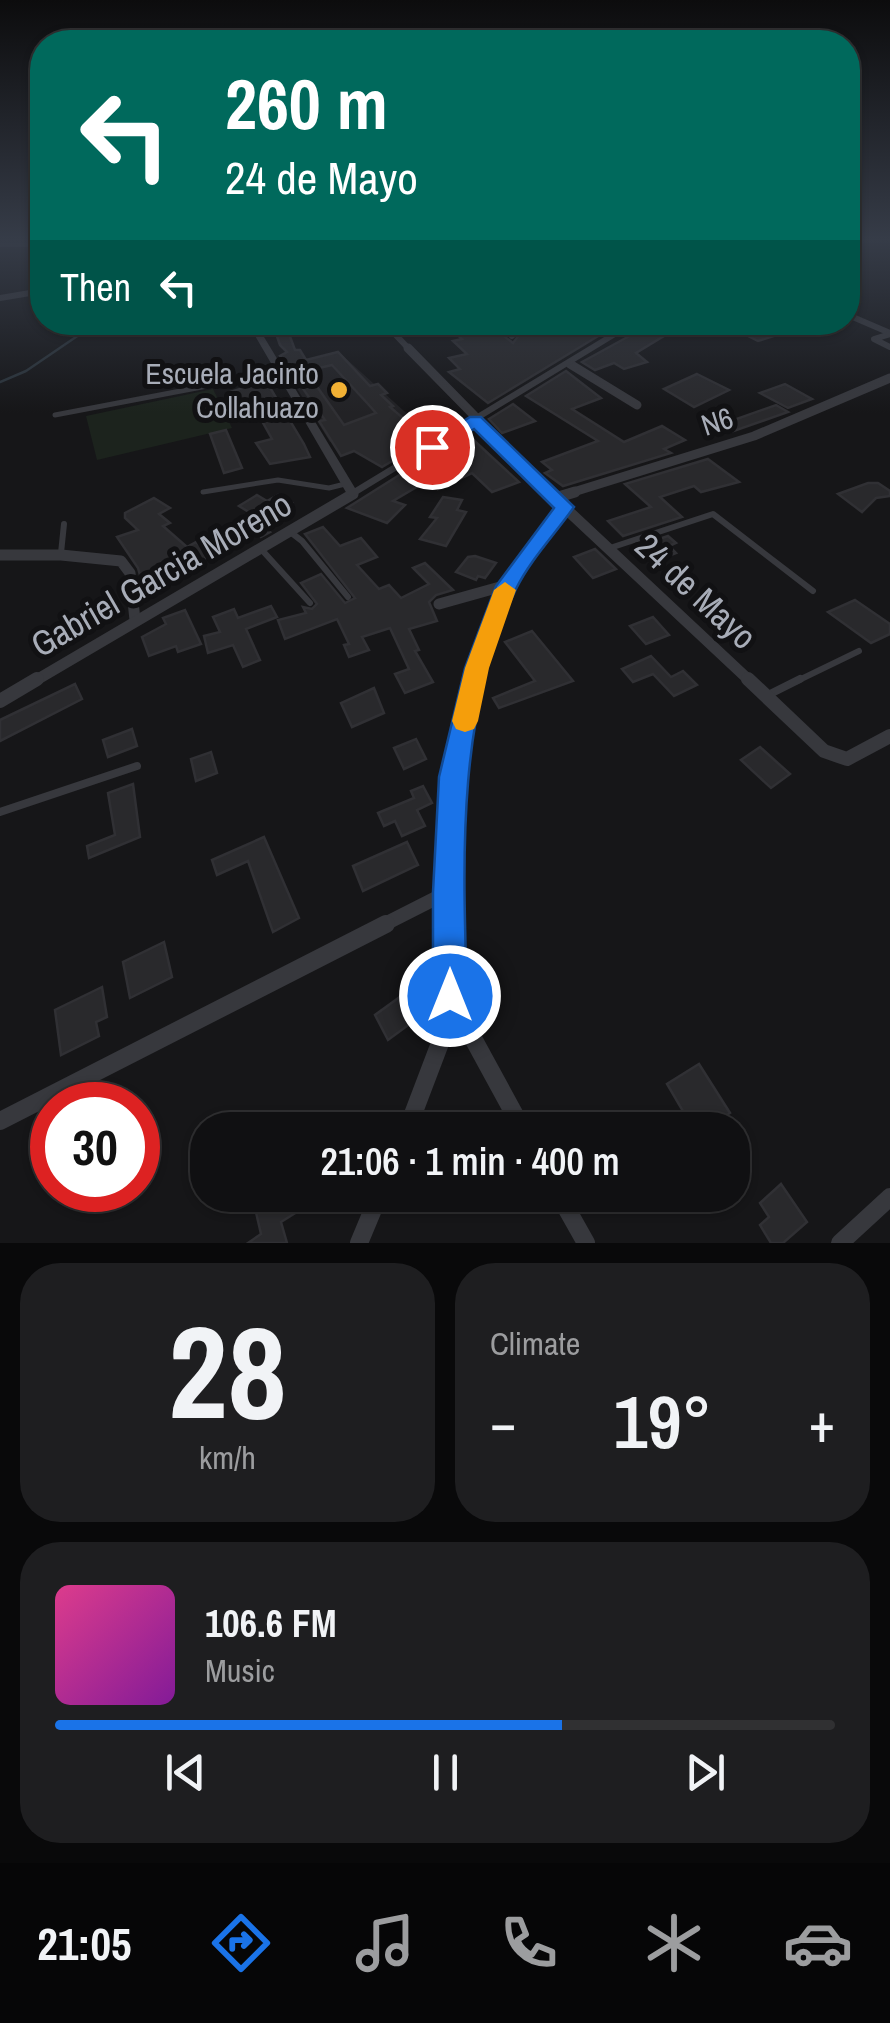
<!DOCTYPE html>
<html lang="en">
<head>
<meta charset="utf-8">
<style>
  :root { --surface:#101012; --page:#1e1e20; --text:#f1f3f6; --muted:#9c9d9f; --line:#303032; --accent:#1a73e8 }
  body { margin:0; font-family:"Archivo Narrow",sans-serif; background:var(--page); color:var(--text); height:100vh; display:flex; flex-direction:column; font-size:38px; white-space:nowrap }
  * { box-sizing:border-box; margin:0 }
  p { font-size:32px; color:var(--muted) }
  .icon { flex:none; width:55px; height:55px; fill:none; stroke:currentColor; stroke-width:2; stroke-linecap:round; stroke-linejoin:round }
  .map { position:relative; height:1243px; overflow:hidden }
  .panel { display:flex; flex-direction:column; gap:20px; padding:20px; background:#09090a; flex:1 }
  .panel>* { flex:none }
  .top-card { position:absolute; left:30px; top:30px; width:830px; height:305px; border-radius:40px; box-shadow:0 2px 8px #0004,0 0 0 2px var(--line); background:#00695c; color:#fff; overflow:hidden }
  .speed { position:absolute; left:30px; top:1082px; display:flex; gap:20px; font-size:50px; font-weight:700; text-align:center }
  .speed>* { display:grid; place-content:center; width:130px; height:130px; border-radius:50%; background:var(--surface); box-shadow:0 2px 8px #0004,0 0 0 2px var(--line); line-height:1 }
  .speed .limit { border:15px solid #d22; background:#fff; color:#111 }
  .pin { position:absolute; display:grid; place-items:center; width:85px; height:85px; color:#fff; margin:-42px; border:5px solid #fff; border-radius:50%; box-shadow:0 2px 10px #0007 }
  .me { position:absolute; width:110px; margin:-55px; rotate:0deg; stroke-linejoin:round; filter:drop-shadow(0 0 8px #0008) }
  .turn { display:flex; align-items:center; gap:35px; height:210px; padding:0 30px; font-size:45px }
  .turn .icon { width:130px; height:130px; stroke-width:2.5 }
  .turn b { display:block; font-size:70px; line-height:85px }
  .then { display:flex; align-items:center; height:95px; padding:0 30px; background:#0003; gap:20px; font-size:38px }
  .big { font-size:75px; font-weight:600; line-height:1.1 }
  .panel .tile { flex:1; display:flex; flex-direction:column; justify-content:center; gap:15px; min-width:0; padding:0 35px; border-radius:40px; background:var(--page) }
  .panel .dial { align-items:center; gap:0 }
  .dial b { font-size:130px; line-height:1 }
  .song { display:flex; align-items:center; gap:30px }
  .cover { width:120px; height:120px; border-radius:15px; background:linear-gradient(135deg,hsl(330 70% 55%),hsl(290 70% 35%)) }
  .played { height:10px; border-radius:5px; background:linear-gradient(90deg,var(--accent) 65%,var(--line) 65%) }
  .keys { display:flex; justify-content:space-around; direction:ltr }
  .heat { display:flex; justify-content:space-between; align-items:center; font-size:55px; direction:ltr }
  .panel .tiles { flex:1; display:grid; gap:20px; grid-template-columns:1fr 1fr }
  .tile:last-child { grid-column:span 2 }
  .trip { position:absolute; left:190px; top:1112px; width:560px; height:100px; border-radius:40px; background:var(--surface); box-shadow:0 2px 8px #0004,0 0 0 2px var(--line); font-weight:600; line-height:100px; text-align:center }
  .menu { display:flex; height:160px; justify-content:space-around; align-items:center; background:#060607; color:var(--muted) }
  .menu .icon { width:70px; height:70px }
  .menu .selected { color:var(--accent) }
  .menu b { font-size:45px; color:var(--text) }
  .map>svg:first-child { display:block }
</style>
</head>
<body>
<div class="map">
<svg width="890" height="1243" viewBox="0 0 890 1243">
  <rect width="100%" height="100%" fill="#161618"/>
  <polygon fill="#222225" points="342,355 404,411 433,430 413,440 382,421 330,442 285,369"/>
  <polygon fill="#1c231d" points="213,389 232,428 97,460 86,416"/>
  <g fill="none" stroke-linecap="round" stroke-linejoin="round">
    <polyline stroke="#2c353c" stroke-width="2.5" points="0,382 26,371 95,324"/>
  </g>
  <g fill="#29292c" stroke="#303034" stroke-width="2.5" fill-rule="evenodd">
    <path d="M272,322l16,9 7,19h5l6,10 32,-8 32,34 8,-2 9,9 -6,2 12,11 -3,1 22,19 26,-13 19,9 -75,45 -28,-16 -13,5 -22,-35 6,-1 -45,-64 7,-4 -7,-7zM332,365l36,39 8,9 -32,12 -38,-54z"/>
    <polygon points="539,322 596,322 608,330 488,403 449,372 460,369 449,358 467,354 453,341 462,339 450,328 473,323 484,333 496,330 513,343 519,335 512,326"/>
    <polygon points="655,322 687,322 636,353 647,362 624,369 614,363 595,370 582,362"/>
    <polygon points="749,322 778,322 793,330 758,341 732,328"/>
    <polygon points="566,371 601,398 572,409 624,442 662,426 685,440 664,449 671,453 563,486 545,473 552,470 542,462 598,441 526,396"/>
    <polygon points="697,374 729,390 694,407 664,389"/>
    <polygon points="266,381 304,444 310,457 270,464 256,443 272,439 258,414 243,417 230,392"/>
    <polygon points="785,384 812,399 788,408 760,393"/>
    <polygon points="513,404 535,421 502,433 489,419"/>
    <polygon points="776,405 788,412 731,432 728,422"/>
    <polygon points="226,430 242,468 224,473 210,434"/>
    <polygon points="466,433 519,482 492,492 472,473 440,488 454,465 393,501 405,505 387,523 347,508"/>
    <polygon points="708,459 739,482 701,492 694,486 660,497 682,517 623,536 608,521 651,507 625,484"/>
    <polygon points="868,483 878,483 890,491 890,496 876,498 862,512 838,494"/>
    <polygon points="257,495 267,501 278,495 292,503 263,526 259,524 270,532 261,537 247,519 252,514 239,506"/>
    <polygon points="443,497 462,500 457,510 466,512 446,546 420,539 437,518 430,517"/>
    <polygon points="154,498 170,508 159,514 170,523 163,526 187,547 196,542 210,555 169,583 145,593 138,568 117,537 138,530 125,518 125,513"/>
    <polygon points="323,527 340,546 361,538 377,557 357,565 379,589 389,585 401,598 429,584 413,568 425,563 453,590 436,595 429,602 437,621 409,629 419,650 415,651 433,682 405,693 395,674 409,669 390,628 362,637 369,650 349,657 344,645 349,644 337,619 285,639 278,620 306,613 303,607 312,609 317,604 301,583 321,574 345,603 355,598 305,534"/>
    <polygon points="668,536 676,543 669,546 676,553 651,563 635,547"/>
    <polygon points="595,549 616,569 593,578 574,557"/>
    <polygon points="475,556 496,563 485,578 478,576 476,580 456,572 468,557"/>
    <polygon points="855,600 890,624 890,634 871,643 828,612"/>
    <polygon points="271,606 277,617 246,629 260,660 243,667 233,645 208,653 204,636 220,632 213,617 234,609 238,618"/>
    <polygon points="185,610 201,644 178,652 176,646 149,656 142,637 166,624 163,618"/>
    <polygon points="653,617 669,635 646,644 630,626"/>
    <polygon points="532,631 573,681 499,708 493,698 535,681 505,642"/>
    <polygon points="651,656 671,677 683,671 697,685 674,696 653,674 633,682 622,669"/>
    <polygon points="75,684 82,699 0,741 0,720"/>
    <polygon points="374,688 384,713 352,727 341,703"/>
    <polygon points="132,729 137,746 108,757 103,740"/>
    <polygon points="416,739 426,759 404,769 394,748"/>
    <polygon points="760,747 790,774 771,788 741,760"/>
    <polygon points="211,752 217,773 196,781 191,759"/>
    <polygon points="133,784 140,837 89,858 87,846 115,835 108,793"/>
    <polygon points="423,786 432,803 417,810 425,826 402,836 395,821 384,826 378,813 414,798 411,791"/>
    <polygon points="264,837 299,918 273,932 248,861 217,875 212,860"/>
    <polygon points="407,842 418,865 363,891 353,866"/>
    <polygon points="164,942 172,977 130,998 123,962"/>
    <polygon points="419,983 426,995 419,1000 426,1012 388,1040 375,1015"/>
    <polygon points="102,987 107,1017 96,1022 99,1036 61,1055 55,1010"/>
    <polygon points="699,1064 730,1113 704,1130 694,1130 667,1084"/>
    <polygon points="781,1184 807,1222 783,1243 771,1243 760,1225 769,1217 760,1203"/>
    <polygon points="276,1195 324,1195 281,1222 287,1243 248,1243 261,1234 255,1208"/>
  </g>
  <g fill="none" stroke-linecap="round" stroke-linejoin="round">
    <g stroke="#37383d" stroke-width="4">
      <polyline points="0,245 42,245"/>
      <polyline points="32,266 40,291"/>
    </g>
    <g stroke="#37383d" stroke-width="5">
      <polyline points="55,415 280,372"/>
      <polyline points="203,492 278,480 329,488 345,484"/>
    </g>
    <g stroke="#37383d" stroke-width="6">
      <polyline points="289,531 302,541 348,597"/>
      <polyline points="610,548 713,514 813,591"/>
      <polyline points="261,549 310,603"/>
      <polyline points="61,553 64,524"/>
      <polyline points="795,682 859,651"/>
    </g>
    <g stroke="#37383d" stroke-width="8">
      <polyline points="768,695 800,679"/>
      <polyline points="0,812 137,766"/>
    </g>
    <g stroke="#37383d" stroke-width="6">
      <polyline points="852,242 861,239"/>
      <polyline points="0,298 42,291"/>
      <polyline points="848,315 890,333"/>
      <polyline points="392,322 391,330 410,350"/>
      <polyline points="497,322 512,336"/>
      <polyline points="890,334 874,339 890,347"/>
    </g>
    <g stroke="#37383d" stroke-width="9">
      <polyline points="408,348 551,494"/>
      <polyline points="570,364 637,405"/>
      <polyline points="567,494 754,436 890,378"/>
    </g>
    <g stroke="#37383d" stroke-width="11">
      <polyline points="548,492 751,682"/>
      <polyline points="555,498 575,492"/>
      <polyline points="0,555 61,555 121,561 130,573 135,620"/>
      <polyline points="439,604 507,585"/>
      <polyline points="33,682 353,494"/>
      <polyline points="474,682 507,585 564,507"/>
    </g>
    <g stroke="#37383d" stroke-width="14">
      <polyline points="748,679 824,751 847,759 890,736"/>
      <polyline points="0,701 37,679"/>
      <polyline points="381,926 448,892"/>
      <polyline points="451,926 453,777 474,679"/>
    </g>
    <g stroke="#37383d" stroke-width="18">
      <polyline points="451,998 523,1130"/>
      <polyline points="0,1121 386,924"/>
      <polyline points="407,1130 445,1030 450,997 451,924"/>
      <polyline points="559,1195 586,1243"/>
      <polyline points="359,1243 379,1195"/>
      <polyline points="840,1243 890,1197"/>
    </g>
    <polygon fill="#37383d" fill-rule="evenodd" points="247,322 255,322 355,488 629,322 640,322 353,497 347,494"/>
  </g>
  <linearGradient id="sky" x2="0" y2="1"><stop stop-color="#0c0c0d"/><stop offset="0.58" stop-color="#363c48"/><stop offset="1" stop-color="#363c48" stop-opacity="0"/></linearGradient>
  <rect width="890" height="413" fill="url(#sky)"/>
  <path fill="#1a73e8" stroke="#114b97" stroke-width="2.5" d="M470,417h11l93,90c-18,26 -44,53 -58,82 -60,126 -53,272 -49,407l-5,13 -12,5 -12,-5 -5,-13v-104l6,-115 26,-109 31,-82 58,-78 -80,-79 -35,22h-13v-7z"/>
  <polygon fill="#f59e0b" points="505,582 516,590 489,668 478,721 474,729 465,732 456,729 452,721 465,668 494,590"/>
  <circle fill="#f2b134" stroke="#111113" stroke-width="4" cx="339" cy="390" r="10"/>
  <g text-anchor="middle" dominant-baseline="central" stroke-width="10" stroke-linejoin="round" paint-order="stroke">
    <g font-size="30" fill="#a8adb8" stroke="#111113" text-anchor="end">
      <text x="319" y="373">Escuela Jacinto<tspan x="319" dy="34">Collahuazo</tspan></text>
    </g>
    <g font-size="30" fill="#a8adb8" stroke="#111113">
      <text transform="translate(717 421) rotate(-18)">N6</text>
    </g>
    <g font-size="35" fill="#a8adb8" stroke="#111113">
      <text transform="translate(161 574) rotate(-30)">Gabriel Garcia Moreno</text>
      <text transform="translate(696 591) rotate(43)">24 de Mayo</text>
    </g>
  </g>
</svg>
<div class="speed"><div class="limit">30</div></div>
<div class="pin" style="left:432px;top:447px;background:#d93025"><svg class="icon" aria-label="arrive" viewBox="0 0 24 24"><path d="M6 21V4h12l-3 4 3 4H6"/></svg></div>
<svg class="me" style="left:450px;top:996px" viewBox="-20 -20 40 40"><circle r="17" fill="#1a73e8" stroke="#fff" stroke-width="3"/><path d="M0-11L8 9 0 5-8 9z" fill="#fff"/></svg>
<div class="trip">21:06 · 1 min · 400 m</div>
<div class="top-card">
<div class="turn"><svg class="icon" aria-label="left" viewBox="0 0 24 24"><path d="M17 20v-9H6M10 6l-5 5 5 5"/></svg><div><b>260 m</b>24 de Mayo</div></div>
<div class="then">Then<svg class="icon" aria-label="left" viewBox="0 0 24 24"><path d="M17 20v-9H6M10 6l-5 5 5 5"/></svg></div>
</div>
</div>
<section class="panel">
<div class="tiles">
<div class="tile dial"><b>28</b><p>km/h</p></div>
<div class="tile"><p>Climate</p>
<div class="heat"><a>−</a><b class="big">19°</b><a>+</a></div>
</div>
<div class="tile">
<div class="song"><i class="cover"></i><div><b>106.6 FM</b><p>Music</p></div></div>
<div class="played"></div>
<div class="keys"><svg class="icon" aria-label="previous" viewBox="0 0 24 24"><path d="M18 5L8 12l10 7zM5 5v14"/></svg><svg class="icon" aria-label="pause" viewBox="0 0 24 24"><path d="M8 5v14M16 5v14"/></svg><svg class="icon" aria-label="next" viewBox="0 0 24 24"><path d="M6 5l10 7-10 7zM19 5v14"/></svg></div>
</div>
</div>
</section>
<nav class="menu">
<b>21:05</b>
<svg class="icon selected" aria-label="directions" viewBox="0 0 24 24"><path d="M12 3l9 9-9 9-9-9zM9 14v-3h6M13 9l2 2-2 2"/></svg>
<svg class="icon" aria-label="music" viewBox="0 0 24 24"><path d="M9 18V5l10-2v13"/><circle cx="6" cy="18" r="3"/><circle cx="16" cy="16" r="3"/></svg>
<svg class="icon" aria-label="phone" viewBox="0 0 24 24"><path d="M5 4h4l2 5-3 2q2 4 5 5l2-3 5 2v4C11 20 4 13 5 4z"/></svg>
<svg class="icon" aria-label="climate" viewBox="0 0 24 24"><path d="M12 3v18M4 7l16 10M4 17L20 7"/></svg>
<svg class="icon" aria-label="car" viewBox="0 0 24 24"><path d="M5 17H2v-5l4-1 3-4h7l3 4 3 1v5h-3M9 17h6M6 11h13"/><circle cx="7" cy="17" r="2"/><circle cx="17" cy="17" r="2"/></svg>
</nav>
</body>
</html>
